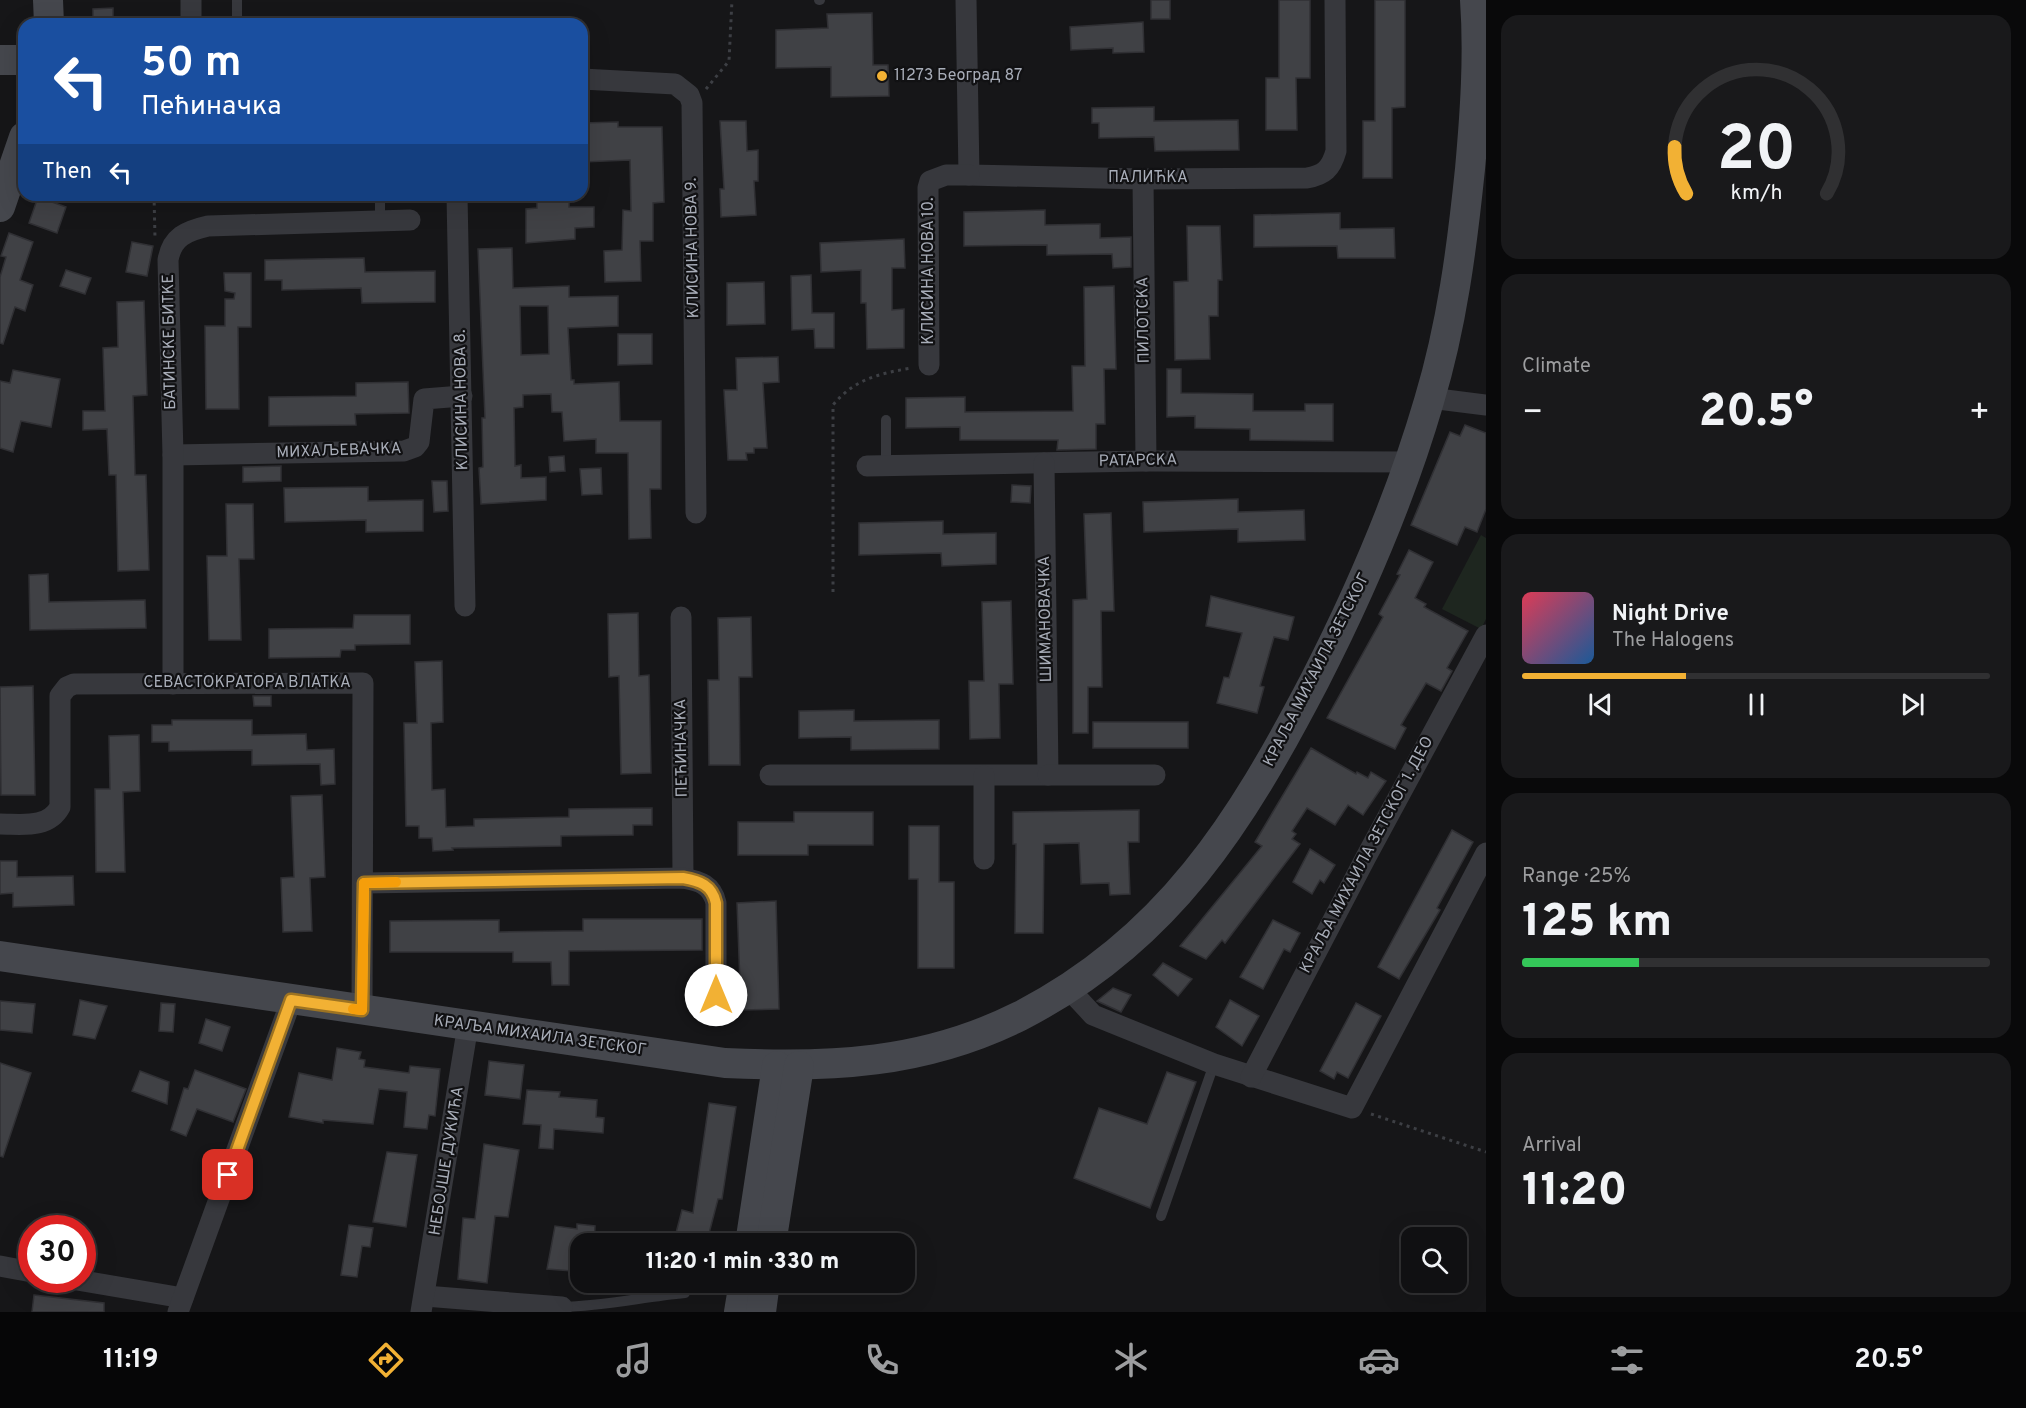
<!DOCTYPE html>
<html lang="en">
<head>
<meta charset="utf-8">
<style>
  :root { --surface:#101012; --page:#19191b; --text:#f1f3f6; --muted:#9c9d9f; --line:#303032; --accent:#f2b134 }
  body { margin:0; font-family:Overpass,sans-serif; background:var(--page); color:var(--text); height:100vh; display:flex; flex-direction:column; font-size:22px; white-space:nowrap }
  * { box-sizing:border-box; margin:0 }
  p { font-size:20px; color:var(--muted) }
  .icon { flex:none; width:33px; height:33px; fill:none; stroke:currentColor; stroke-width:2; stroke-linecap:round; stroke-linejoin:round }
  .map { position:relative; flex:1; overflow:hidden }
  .sheet { display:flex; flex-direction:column; gap:15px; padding:15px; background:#09090a; width:540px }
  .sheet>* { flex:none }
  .hud { position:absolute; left:18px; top:18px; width:570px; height:183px; border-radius:18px; box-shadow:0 6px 24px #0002,0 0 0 2px var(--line); background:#1a4fa0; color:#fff; overflow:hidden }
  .fabs { position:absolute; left:1401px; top:1227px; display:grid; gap:12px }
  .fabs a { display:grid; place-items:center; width:66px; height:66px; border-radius:12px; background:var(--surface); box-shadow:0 6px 24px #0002,0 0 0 2px var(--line); font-size:30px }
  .speed { position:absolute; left:18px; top:1215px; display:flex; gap:12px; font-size:30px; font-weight:700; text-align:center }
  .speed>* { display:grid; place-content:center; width:78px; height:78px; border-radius:50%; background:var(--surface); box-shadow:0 6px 24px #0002,0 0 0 2px var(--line); line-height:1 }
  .speed .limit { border:9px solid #d22; background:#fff; color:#111 }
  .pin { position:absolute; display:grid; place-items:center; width:51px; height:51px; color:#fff; margin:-26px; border-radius:12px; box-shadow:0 3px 9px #0006 }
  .me { position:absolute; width:66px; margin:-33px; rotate:0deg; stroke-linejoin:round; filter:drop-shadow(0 0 4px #0008) }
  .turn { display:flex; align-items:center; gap:21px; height:126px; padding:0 24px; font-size:27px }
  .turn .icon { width:78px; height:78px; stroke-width:2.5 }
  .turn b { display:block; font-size:42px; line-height:51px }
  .then { display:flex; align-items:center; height:57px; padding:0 24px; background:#0003; gap:12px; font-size:22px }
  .big { font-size:45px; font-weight:800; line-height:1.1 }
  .sheet .widget { flex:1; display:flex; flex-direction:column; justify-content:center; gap:9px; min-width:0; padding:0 21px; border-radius:18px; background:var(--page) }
  .sheet .dial { align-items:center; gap:0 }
  .dial svg { height:156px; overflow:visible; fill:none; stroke:var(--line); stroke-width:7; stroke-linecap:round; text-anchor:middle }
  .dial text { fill:var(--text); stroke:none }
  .song { display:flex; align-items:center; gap:18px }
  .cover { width:72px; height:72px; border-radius:9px; background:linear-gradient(135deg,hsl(350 70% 55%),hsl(210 70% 35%)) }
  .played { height:6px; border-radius:3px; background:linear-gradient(90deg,var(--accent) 35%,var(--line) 35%) }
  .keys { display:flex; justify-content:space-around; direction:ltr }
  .heat { display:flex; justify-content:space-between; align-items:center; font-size:33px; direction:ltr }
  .charge { height:9px; border-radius:4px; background:linear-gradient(90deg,#34c759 25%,var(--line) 0) }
  .trip { position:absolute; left:570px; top:1233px; width:345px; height:60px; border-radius:18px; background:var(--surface); box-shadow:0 6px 24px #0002,0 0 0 2px var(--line); font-weight:800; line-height:60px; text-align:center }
  .tab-bar { display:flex; height:96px; justify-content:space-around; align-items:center; background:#060607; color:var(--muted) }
  .tab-bar .icon { width:42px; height:42px }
  .tab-bar .current { color:var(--accent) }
  .tab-bar b { font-size:27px; color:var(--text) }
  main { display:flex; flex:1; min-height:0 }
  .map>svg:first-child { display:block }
</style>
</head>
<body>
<main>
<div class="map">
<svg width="1486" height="1312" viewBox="0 0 1486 1312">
  <rect width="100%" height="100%" fill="#161618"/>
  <polygon fill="#1e261f" points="1481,535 1486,538 1486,619 1481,629 1442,609"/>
  <g fill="#404145" stroke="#303034" stroke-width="1.5" fill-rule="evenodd">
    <rect x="1151" y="0" width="19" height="19"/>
    <polygon points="1279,0 1310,0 1310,78 1296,78 1297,130 1266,130 1266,78 1279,78"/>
    <polygon points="1375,0 1405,0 1405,107 1392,108 1392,178 1363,178 1363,121 1375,121"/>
    <polygon points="113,8 113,24 93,24 93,9"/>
    <polygon points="872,13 873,65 888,65 889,96 831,97 831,67 776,68 776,30 828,28 827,14"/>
    <polygon points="1143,22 1144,52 1113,53 1113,48 1071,50 1070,27"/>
    <polygon points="1154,107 1154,121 1238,120 1239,150 1155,151 1154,137 1099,138 1099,123 1092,123 1092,108"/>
    <polygon points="720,121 746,121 747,151 758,150 758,181 754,181 756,215 721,217 720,189 724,189"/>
    <polygon points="618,122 618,127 662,127 664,202 653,203 653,241 640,241 641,281 605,282 604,251 622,250 623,210 631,211 630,160 582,162 582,123"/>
    <polygon points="537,195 569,195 569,207 594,207 594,227 575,228 575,239 526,243 526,209 537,208"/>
    <polygon points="38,197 66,207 57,233 29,223"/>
    <polygon points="1045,210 1045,225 1100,224 1100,238 1131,237 1131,267 1113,268 1112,254 1047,255 1047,245 964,246 964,212"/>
    <polygon points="1340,213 1340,229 1394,228 1395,258 1338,258 1337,246 1254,247 1254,215"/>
    <polygon points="1187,226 1220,226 1222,280 1218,280 1218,316 1209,316 1210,359 1175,360 1174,282 1188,281"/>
    <polygon points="9,233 33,242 20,280 33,285 25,311 15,307 3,344 0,343 0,277 6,257 1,256"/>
    <polygon points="904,239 905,268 892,268 892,310 904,309 904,348 867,349 866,303 861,303 861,270 821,272 820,243"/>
    <polygon points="132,242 153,246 147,276 126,272"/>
    <path d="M512,248l1,40 56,-2v11l49,-1v30l-50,2 3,52h3v4l45,-2 1,39h41v68h-11l1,49 -22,1 -1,-86h-32v-14l-32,2 -2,-29h-10l-1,-18 -28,1v12l-9,1 1,58 6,-1v13l25,-1v23l-65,4 -2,-36 4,-1 -1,-49h3l-7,-169zM520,306h28l1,48 -28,1z"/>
    <polygon points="364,258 365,272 435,271 435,302 362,303 361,288 282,290 282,280 265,280 265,260"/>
    <polygon points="66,270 91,278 85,294 60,286"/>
    <polygon points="224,273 251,273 251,327 238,327 239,409 206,409 205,326 225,326 225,299 234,299 235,293 225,291"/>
    <polygon points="811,275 812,313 834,313 834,348 815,348 814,329 792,330 791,276"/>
    <polygon points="764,282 765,324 727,325 727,283"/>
    <polygon points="1114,286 1116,369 1104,369 1105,424 1096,424 1096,449 1057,450 1058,440 960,440 960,427 906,428 906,398 965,397 965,412 1073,411 1072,366 1085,366 1084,287"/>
    <polygon points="144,301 147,395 133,396 135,475 146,475 149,570 118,571 116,475 109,475 107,429 83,430 83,411 105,411 103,348 118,347 117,302"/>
    <polygon points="618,334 652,334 652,364 618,365"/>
    <polygon points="778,357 779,382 763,383 767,448 754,448 754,453 746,453 747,460 728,460 724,390 737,390 736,358"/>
    <polygon points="1167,369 1181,369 1181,393 1253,394 1253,411 1305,411 1305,404 1333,404 1333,441 1250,440 1250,429 1195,428 1195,416 1167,417"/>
    <polygon points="13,370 60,379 51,427 21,421 13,452 0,448 0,381 10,383"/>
    <polygon points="408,382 409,413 355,414 356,425 269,426 269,397 356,396 356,383"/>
    <polygon points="1465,425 1486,433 1486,509 1477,532 1465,527 1457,545 1411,525 1450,432 1460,436"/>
    <polygon points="564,456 565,471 550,472 549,457"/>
    <polygon points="281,466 281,481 243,482 243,467"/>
    <polygon points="601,468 602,494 582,495 580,469"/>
    <polygon points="432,481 447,481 448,511 434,512"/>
    <polygon points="1012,485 1031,486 1030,503 1011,502"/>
    <polygon points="368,487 368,501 423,500 423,531 366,532 366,520 285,522 284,488"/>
    <polygon points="1238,499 1238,512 1304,510 1305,540 1238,542 1238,529 1144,532 1143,502"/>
    <polygon points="226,504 253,504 254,559 239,559 241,640 209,640 207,556 227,556"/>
    <polygon points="1111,513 1114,611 1101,611 1102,687 1088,687 1088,733 1073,733 1073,600 1087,599 1084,514"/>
    <polygon points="943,521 943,534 996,533 996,564 942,566 941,553 859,555 859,523"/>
    <polygon points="1409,550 1433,562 1415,598 1426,604 1424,607 1468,631 1447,668 1452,671 1441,691 1426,683 1401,725 1406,728 1395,749 1327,718 1383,617 1379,614 1400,575 1397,574"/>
    <polygon points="48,574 49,602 145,600 146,628 30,630 29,575"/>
    <polygon points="1211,596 1294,617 1288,640 1274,637 1260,686 1264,687 1257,713 1217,703 1224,677 1229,678 1242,633 1206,626"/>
    <polygon points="1011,601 1013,684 999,684 1000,738 970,739 969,681 984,681 982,602"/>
    <polygon points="638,613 639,676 649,675 651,773 621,774 619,676 609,677 608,614"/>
    <polygon points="354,615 410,615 410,644 355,645 355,650 341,650 340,657 269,658 269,629 353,628"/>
    <polygon points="751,617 752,677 739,677 740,765 709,765 708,680 719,680 718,618"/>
    <polygon points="442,661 443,722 431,723 432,790 445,789 446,827 474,826 474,819 569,817 569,809 652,808 652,825 633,825 633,835 561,836 561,846 452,848 453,850 433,851 432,838 419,838 419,826 406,826 404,723 417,723 415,662"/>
    <polygon points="33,686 35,795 1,795 0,687"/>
    <polygon points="253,696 271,696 271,706 254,706"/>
    <polygon points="854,710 854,721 939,720 939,749 851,750 851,737 799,738 799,711"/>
    <polygon points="172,720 252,720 252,735 306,734 307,750 334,749 335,784 321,785 320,764 252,765 252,750 169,751 169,742 152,742 152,725 172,725"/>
    <rect x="1093" y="722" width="95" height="26"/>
    <polygon points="139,735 140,791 123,792 125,872 96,872 95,789 110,789 109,736"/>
    <polygon points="1311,748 1356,774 1357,772 1368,778 1371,772 1386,781 1363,815 1348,805 1335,825 1307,808 1292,831 1296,834 1292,839 1300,844 1225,943 1222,940 1206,959 1180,946 1262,846 1255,842"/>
    <polygon points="322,795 325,877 310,878 312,931 283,932 281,878 294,877 291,796"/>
    <polygon points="1139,810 1139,842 1128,842 1130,894 1110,895 1109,883 1081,884 1079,843 1044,844 1043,933 1015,933 1016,844 1013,844 1013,812"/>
    <polygon points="794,812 873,812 873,845 808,845 808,855 738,855 738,822 794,822"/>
    <polygon points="909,826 939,826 939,882 954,882 954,968 918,968 918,879 909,879"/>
    <polygon points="1452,830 1473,842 1437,908 1440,910 1399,979 1378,967"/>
    <polygon points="1310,849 1335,865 1324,883 1320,880 1312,894 1293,882"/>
    <polygon points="0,861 17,861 17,877 73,876 74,905 13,907 13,893 0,894"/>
    <polygon points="776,901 779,1009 741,1010 737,903"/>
    <polygon points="583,919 702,919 702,950 569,951 569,985 552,985 551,962 513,962 513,952 390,952 390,921 499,920 499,932 563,931 583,931"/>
    <polygon points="1273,920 1300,933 1290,952 1284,949 1263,989 1240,977"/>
    <polygon points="1163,963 1192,979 1178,996 1153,975"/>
    <polygon points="1113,988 1131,995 1121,1012 1097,1001"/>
    <polygon points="80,1000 107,1006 95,1039 73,1035"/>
    <polygon points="1230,1000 1259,1016 1242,1046 1216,1027"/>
    <polygon points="0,1001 35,1004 32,1033 0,1030"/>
    <polygon points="161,1003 175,1004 173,1032 159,1031"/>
    <polygon points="1356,1003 1381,1016 1348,1078 1337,1072 1334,1079 1320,1071"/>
    <polygon points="206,1019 230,1027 222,1051 199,1043"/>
    <polygon points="337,1048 361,1052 359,1059 365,1060 364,1067 409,1073 410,1066 440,1069 435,1116 429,1115 427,1129 404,1127 407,1092 379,1089 373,1124 323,1120 323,1123 289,1117 299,1073 332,1080"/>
    <polygon points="489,1061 524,1065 520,1099 485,1095"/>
    <polygon points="0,1063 31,1073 3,1157 0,1156"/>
    <polygon points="195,1070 246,1089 233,1122 197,1109 186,1136 171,1130 184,1088 188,1089"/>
    <polygon points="140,1071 169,1082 167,1104 132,1091"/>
    <polygon points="1167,1072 1196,1082 1150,1208 1074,1178 1099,1108 1147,1124"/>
    <polygon points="527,1090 560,1092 559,1097 597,1100 596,1117 604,1118 603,1133 554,1129 553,1149 539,1148 541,1125 523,1124"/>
    <polygon points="709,1103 736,1107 722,1199 718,1199 707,1241 676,1233 682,1210 693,1213"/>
    <polygon points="484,1144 519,1150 508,1217 495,1216 487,1283 458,1279 463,1218 475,1219"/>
    <polygon points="387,1152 417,1155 406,1227 373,1222"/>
    <polygon points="577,1224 595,1226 594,1244 575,1243 572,1271 547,1269 555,1226 577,1229"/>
    <polygon points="349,1225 373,1228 370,1247 362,1246 357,1277 341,1275"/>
    <polygon points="34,1295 104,1303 104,1312 32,1312"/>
  </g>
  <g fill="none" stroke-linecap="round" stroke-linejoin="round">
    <g stroke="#3d3f44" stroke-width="3" stroke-dasharray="3 4.5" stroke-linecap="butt">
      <polyline points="706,89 729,61 732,0"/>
      <polyline points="154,195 155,238"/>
      <path d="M833,592v-187c21,-26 48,-32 79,-37"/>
      <polyline points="1371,1114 1486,1152"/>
    </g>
    <g stroke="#37383d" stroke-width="10">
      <polyline points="819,0 820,0"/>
      <polyline points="237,24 237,0"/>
      <polyline points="380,195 380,221"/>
      <polyline points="886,420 886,465"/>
      <polyline points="1161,1216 1214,1064"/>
      <path d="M562,1307c42,-1 81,-10 123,-14"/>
    </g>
    <g stroke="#37383d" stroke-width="21">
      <polyline points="191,0 191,24"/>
      <path d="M966,0l3,175 174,4 164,-1c17,-3 24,-9 29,-27l-1,-151"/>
      <polyline points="582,79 675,84 689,95 692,103 696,513"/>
      <polyline points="1143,179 1146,461"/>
      <polyline points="457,195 465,606"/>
      <polyline points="929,365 928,188 930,181 946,175 969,175"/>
      <polyline points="1430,398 1486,405"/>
      <polyline points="173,455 404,451 415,447 419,442 424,399 462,396"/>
      <polyline points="867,466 1146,461 1410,462"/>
      <polyline points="681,617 683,878"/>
      <path d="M173,684v-229l-5,-195c4,-23 18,-29 40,-34l202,-6"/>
      <polyline points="770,775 1048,775 1044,463"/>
      <polyline points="1048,775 1155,775"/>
      <path d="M0,824c22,0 48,5 60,-17v-111l7,-9 7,-3 289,-1 -1,327"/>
      <polyline points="984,859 984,776"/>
      <path d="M364,883l319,-5c17,3 29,7 33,25v92"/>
      <polyline points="1068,988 1093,1015 1214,1064 1352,1108 1486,853"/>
      <polyline points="1251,1077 1366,857 1486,635"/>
      <polyline points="0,1266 32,1272"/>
      <polyline points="77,1280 183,1298"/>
      <polyline points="425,1296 562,1307"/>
      <polyline points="178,1312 291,1001"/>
      <polyline points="421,1312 468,1025"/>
    </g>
    <g stroke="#45474d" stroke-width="30">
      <polyline points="48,0 49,24"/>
      <polyline points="0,60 24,60"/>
      <polyline points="0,207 24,137"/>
      <path d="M0,956l725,107c105,5 199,1 295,-47 148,-76 221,-194 295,-336 46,-90 86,-183 114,-279 23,-76 33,-154 41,-232 5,-56 9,-113 5,-169"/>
      <polyline points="750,1244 777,1066"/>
      <polyline points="771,1244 799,1066"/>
      <polyline points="739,1312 744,1282"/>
      <polyline points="761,1312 765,1282"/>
    </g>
  </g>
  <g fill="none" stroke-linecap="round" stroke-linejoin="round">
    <defs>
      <path id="route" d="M228,1175l63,-175 71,10 2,-127 319,-5c17,3 29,7 33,25v92"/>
    </defs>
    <use href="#route" stroke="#9d7322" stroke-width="15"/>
    <use href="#route" stroke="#f2b134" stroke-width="10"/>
    <polyline stroke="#f59e0b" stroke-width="10" points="353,1009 362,1010 364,883 396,882"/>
  </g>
  <circle fill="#f2b134" stroke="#111113" stroke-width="2" cx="882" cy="76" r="6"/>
  <g text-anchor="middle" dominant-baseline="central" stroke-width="4.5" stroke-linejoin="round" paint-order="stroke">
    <g font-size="16" fill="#a8adb8" stroke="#111113" text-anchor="start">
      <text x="894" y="76">11273 Београд 87</text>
    </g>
    <g font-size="16" fill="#a8adb8" stroke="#111113">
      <text x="1148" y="178">ПАЛИЋКА</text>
      <text transform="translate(693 248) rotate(-91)">КЛИСИНА НОВА 9.</text>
      <text transform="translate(929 271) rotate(-90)">КЛИСИНА НОВА 10.</text>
      <text transform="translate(1144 320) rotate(-91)">ПИЛОТСКА</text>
      <text transform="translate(170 342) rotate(-91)">БАТИНСКЕ БИТКЕ</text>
      <text transform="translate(462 400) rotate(-91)">КЛИСИНА НОВА 8.</text>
      <text transform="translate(339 451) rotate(-2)">МИХАЉЕВАЧКА</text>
      <text transform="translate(1138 461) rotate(-1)">РАТАРСКА</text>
      <text transform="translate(1046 619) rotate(-91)">ШИМАНОВАЧКА</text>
      <text transform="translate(1317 670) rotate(-63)">КРАЉА МИХАИЛА ЗЕТСКОГ</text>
      <text x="247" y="683">СЕВАСТОКРАТОРА ВЛАТКА</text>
      <text transform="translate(682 748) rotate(-91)">ПЕЋИНАЧКА</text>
      <text transform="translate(1367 855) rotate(-62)">КРАЉА МИХАИЛА ЗЕТСКОГ 1. ДЕО</text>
      <text transform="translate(540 1036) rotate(8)">КРАЉА МИХАИЛА ЗЕТСКОГ</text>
      <text transform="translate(447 1161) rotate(-81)">НЕБОЈШЕ ДУКИЋА</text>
    </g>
  </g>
</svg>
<div class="fabs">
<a><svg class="icon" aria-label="search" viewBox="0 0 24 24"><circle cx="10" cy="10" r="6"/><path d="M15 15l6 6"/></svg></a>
</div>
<div class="speed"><div class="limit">30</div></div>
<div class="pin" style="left:228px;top:1175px;background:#d93025"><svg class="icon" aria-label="arrive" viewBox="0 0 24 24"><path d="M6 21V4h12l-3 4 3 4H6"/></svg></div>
<svg class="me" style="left:716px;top:995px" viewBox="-20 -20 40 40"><circle r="19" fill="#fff"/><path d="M0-13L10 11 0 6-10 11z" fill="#f2b134"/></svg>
<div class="trip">11:20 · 1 min · 330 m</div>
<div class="hud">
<div class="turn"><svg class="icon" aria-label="left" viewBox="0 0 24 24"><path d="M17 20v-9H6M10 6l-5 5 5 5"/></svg><div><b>50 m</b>Пећиначка</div></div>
<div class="then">Then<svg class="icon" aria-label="left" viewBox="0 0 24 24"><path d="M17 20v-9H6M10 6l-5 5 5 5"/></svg></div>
</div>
</div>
<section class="sheet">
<div class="widget dial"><svg viewBox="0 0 100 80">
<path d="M14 69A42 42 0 1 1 86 69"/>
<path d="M14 69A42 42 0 0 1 8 45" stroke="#f2b134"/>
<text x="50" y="56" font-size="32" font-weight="700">20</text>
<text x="50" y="72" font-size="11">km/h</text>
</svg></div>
<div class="widget"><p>Climate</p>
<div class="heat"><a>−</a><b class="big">20.5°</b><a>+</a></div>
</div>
<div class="widget">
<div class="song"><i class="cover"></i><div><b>Night Drive</b><p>The Halogens</p></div></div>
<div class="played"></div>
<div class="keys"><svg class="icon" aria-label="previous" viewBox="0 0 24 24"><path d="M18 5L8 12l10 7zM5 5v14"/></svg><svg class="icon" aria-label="pause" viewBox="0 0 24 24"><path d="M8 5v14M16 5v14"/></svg><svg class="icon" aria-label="next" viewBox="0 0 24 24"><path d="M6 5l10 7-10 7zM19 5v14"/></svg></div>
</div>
<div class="widget"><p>Range · 25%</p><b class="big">125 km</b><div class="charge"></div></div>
<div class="widget"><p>Arrival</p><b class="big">11:20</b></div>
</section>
</main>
<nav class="tab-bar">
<b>11:19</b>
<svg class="icon current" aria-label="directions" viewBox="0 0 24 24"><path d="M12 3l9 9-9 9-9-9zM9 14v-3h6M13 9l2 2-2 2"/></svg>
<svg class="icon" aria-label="music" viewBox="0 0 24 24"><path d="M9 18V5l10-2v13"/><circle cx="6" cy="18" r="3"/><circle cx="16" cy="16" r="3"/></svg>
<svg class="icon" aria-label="phone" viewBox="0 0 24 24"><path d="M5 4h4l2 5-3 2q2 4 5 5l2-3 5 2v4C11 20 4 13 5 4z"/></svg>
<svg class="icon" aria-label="climate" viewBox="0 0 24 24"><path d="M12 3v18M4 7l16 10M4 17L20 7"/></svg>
<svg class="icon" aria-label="car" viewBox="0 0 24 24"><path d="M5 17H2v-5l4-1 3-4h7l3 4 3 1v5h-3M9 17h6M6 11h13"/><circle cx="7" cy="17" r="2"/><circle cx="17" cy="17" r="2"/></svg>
<svg class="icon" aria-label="filters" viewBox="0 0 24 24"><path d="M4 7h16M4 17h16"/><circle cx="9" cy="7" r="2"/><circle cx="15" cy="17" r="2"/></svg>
<b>20.5°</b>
</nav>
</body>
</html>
